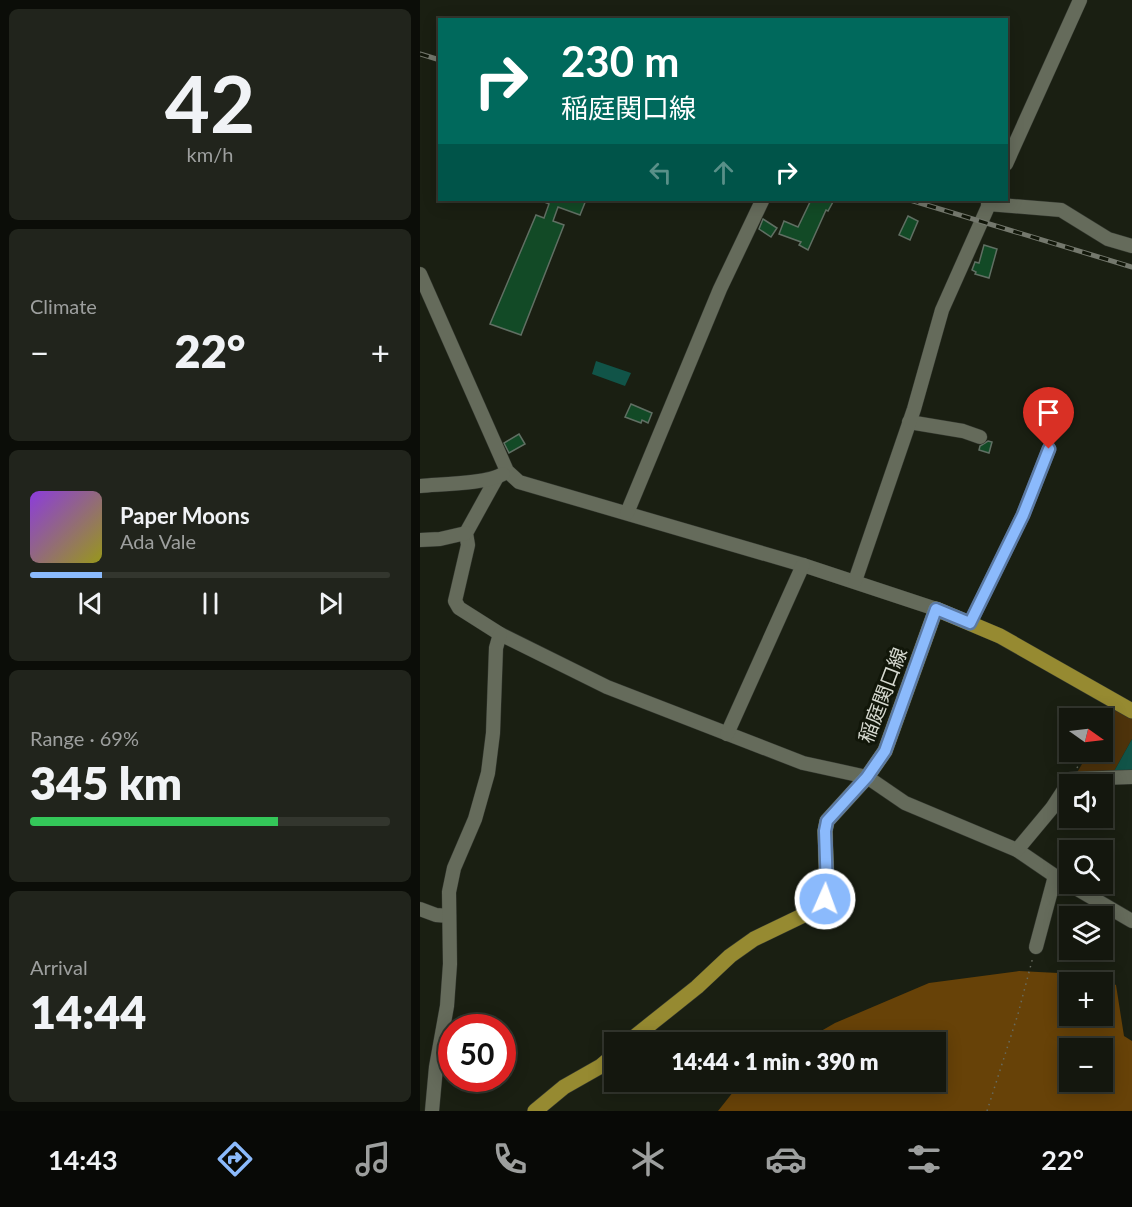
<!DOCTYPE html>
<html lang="en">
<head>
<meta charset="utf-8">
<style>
  :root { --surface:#14170e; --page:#21241c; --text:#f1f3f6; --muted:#9d9f9e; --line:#33362e; --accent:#8bbafc }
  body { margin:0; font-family:Lato,"Noto Sans JP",sans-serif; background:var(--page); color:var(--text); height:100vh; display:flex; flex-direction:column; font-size:22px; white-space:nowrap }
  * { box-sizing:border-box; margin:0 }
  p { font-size:20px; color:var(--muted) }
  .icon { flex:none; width:33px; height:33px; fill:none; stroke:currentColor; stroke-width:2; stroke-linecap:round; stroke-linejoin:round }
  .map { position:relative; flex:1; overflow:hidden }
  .side { display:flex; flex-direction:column; gap:9px; padding:9px; background:#0b0d08; width:420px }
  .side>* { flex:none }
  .top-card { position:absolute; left:18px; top:18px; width:570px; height:183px; border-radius:0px; box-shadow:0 3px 15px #0003,0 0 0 2px var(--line); background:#00695c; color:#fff; overflow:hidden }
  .needle { width:39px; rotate:104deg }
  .controls { position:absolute; left:639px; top:708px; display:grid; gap:12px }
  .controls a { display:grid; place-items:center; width:54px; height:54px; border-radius:0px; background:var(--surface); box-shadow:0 3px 15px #0003,0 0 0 2px var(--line); font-size:30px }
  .speed { position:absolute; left:18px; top:1014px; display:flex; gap:12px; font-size:30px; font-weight:700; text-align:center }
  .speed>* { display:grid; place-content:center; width:78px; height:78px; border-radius:50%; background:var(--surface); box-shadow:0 3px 15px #0003,0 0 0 2px var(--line); line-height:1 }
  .speed .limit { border:9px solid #d22; background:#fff; color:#111 }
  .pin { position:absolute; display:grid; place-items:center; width:51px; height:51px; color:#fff; margin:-62px -26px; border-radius:50% 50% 50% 0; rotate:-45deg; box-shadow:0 0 6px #0007 }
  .pin .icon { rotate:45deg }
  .me { position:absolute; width:66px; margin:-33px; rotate:2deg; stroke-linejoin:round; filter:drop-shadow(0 0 4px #0008) }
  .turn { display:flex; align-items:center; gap:21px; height:126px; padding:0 24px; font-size:27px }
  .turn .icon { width:78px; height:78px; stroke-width:2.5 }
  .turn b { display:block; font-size:42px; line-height:51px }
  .lanes { display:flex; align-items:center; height:57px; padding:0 24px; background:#0003; justify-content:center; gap:30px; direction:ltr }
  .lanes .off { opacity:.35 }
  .big { font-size:45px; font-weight:800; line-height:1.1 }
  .side .tile { flex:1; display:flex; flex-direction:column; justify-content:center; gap:9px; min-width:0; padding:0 21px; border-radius:9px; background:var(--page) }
  .side .dial { align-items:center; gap:0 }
  .dial b { font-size:78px; line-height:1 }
  .song { display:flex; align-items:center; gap:18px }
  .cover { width:72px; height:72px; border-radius:9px; background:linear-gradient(135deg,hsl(270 70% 55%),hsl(60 70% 35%)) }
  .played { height:6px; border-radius:3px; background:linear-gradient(90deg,var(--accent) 20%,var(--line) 20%) }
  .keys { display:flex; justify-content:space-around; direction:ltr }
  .heat { display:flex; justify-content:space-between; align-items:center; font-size:33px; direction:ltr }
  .charge { height:9px; border-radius:4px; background:linear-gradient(90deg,#34c759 69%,var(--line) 0) }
  .trip { position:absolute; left:184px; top:1032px; width:342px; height:60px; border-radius:0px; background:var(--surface); box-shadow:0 3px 15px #0003,0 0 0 2px var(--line); font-weight:800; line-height:60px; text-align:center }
  .tab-bar { display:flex; height:96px; justify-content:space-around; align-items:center; background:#080906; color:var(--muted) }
  .tab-bar .icon { width:42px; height:42px }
  .tab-bar .current { color:var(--accent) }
  .tab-bar b { font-size:27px; color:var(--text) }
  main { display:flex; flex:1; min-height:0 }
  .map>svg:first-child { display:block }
</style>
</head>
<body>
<main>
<section class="side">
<div class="tile dial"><b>42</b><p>km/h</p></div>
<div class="tile"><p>Climate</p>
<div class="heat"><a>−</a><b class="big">22°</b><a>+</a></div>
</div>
<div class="tile">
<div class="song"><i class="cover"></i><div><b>Paper Moons</b><p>Ada Vale</p></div></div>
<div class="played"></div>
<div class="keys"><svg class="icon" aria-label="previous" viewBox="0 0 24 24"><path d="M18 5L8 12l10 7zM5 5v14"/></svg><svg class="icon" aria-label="pause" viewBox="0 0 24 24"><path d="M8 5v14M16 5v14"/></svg><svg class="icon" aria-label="next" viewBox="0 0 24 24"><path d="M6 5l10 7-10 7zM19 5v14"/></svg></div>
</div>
<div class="tile"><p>Range · 69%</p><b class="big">345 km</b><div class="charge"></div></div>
<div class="tile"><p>Arrival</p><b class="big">14:44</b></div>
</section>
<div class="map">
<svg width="712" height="1111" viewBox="0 0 712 1111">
  <rect width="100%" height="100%" fill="#1a1f12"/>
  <polygon fill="#4e330b" points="696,705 712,714 712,739 692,775 655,776 669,752 682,752 683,728"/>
  <path fill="#674208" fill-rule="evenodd" d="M599,971l78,4 19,10 8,51 8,5v70h-414l23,-29h195v-40h-134l33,-19 94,-40zM650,982h32v34h-32zM682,1048v34h-32v-34z"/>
  <g fill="#115448">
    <polygon points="176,361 211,373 205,386 172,374"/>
    <polygon points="712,739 712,771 692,775"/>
  </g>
  <g fill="#124a26" stroke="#606f63" stroke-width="1.5">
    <polygon points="120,200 166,200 160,215 138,207 133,221 144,225 101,335 70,324 116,215 124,218 129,204"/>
    <polygon points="391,200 414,200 408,211 406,210 388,250 379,245 381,242 359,234 364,221 378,227"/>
    <polygon points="488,216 498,221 490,240 479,235"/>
    <polygon points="343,219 357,228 351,237 339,229"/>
    <polygon points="564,245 577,249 569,278 555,274 556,272 552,270 555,262 559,263"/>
    <polygon points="211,404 232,413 228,423 222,420 221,423 205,417"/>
    <polygon points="99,434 105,444 89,453 84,443"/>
    <polygon points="568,441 572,442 569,453 559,450 560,446"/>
  </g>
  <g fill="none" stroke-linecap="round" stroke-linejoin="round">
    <defs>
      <g id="minor">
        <polyline points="586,164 660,0"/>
        <polyline points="568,204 641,210 688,239 712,246"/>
        <polyline points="0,274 87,471 99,482 383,565 516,609"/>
        <polyline points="489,422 543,431 560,437"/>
        <polyline points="77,477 46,533 48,545 35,601 39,608 80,634 187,687 383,763 447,777 485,803 597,850 635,876 712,921"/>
        <path d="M0,486c21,-2 66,-2 83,-12"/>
        <polyline points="207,513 300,289 342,201"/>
        <polyline points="0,540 20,539 46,533"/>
        <polyline points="435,581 494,409 522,310 571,200"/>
        <polyline points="550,623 603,515 629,449"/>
        <polyline points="307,734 383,565"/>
        <polyline points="597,850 632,808 651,779 712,777"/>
        <polyline points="0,909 16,915 29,916"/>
        <polyline points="616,947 635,876"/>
        <polyline points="12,1111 16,1067 27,1006 30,964 29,892 34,868 55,819 68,773 73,733 76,648 80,634"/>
      </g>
      <g id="major">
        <polyline points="208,1042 277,987 310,956 334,939 388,913 398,907 405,899 407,889 405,831 407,821 447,777 465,751 516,609 580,636 712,711"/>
        <polyline points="115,1111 144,1087 181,1066 195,1054"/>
      </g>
    </defs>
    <use href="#minor" stroke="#33372f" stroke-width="15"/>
    <use href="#major" stroke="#33372f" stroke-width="16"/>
    <g stroke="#676b5f" stroke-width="1.5" stroke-dasharray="1.5 4.5" stroke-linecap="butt">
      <polyline points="682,723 688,713"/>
      <polyline points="657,768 666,752"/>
      <polyline points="567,1111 598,1014 613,957"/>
    </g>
    <use href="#minor" stroke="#656b5b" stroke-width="14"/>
    <use href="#major" stroke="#968a31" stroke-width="15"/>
    <defs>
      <g id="rail">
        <polyline points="0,54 20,60"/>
        <polyline points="490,200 712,267"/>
      </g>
    </defs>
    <use href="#rail" stroke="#74786d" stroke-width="5"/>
    <use href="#rail" stroke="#111609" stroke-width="3" stroke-dasharray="9" stroke-linecap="butt"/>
  </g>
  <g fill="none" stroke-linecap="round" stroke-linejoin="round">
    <defs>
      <polyline id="route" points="405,899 407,889 405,831 407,821 447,777 465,751 516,609 550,623 603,515 629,449"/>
    </defs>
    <use href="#route" stroke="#5a79a4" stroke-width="15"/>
    <use href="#route" stroke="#8bbafc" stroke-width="10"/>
  </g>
  <g text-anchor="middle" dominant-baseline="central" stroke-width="6" stroke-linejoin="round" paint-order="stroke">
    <g font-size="20" fill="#d6d9d0" stroke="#111609">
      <text transform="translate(462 695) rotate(-69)">稲庭関口線</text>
    </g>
  </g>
</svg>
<div class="controls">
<a><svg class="needle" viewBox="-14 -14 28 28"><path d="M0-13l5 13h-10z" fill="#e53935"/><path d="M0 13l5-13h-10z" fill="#9d9f9e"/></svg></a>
<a><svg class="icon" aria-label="sound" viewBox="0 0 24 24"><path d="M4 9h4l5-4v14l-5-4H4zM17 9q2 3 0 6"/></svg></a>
<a><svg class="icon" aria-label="search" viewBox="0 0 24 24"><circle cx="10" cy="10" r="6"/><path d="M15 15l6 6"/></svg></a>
<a><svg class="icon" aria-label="layers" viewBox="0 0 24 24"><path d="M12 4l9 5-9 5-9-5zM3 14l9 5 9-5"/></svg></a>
<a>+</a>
<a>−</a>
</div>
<div class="speed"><div class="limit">50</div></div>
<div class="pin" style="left:629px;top:449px;background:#d93025"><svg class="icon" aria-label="arrive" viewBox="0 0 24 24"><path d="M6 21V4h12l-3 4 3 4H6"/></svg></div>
<svg class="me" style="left:405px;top:899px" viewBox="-20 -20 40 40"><circle r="17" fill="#8bbafc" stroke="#fff" stroke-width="3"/><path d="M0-11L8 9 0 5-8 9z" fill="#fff"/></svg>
<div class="trip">14:44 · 1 min · 390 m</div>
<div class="top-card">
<div class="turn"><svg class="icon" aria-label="right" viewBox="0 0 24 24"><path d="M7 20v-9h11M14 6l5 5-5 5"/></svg><div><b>230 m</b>稲庭関口線</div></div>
<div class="lanes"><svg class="icon off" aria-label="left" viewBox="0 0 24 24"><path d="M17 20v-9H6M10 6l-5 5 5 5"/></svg><svg class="icon off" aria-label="ahead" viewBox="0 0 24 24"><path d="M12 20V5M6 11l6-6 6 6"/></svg><svg class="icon" aria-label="right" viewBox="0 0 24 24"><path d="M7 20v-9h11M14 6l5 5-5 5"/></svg></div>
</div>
</div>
</main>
<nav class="tab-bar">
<b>14:43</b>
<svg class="icon current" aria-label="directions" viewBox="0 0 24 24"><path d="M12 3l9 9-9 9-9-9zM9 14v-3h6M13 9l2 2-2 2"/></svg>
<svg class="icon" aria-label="music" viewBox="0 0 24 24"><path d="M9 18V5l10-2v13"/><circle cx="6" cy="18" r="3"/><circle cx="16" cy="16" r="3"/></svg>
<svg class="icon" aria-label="phone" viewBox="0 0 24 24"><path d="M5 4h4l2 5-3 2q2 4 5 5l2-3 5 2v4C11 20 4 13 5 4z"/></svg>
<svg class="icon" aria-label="climate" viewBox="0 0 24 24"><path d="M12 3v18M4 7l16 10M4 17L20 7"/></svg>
<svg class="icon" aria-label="car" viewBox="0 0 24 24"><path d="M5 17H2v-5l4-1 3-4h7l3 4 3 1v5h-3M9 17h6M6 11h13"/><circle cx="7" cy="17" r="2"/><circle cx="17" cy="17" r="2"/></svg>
<svg class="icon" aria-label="filters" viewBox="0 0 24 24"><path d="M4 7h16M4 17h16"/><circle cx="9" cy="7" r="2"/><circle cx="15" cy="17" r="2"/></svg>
<b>22°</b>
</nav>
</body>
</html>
